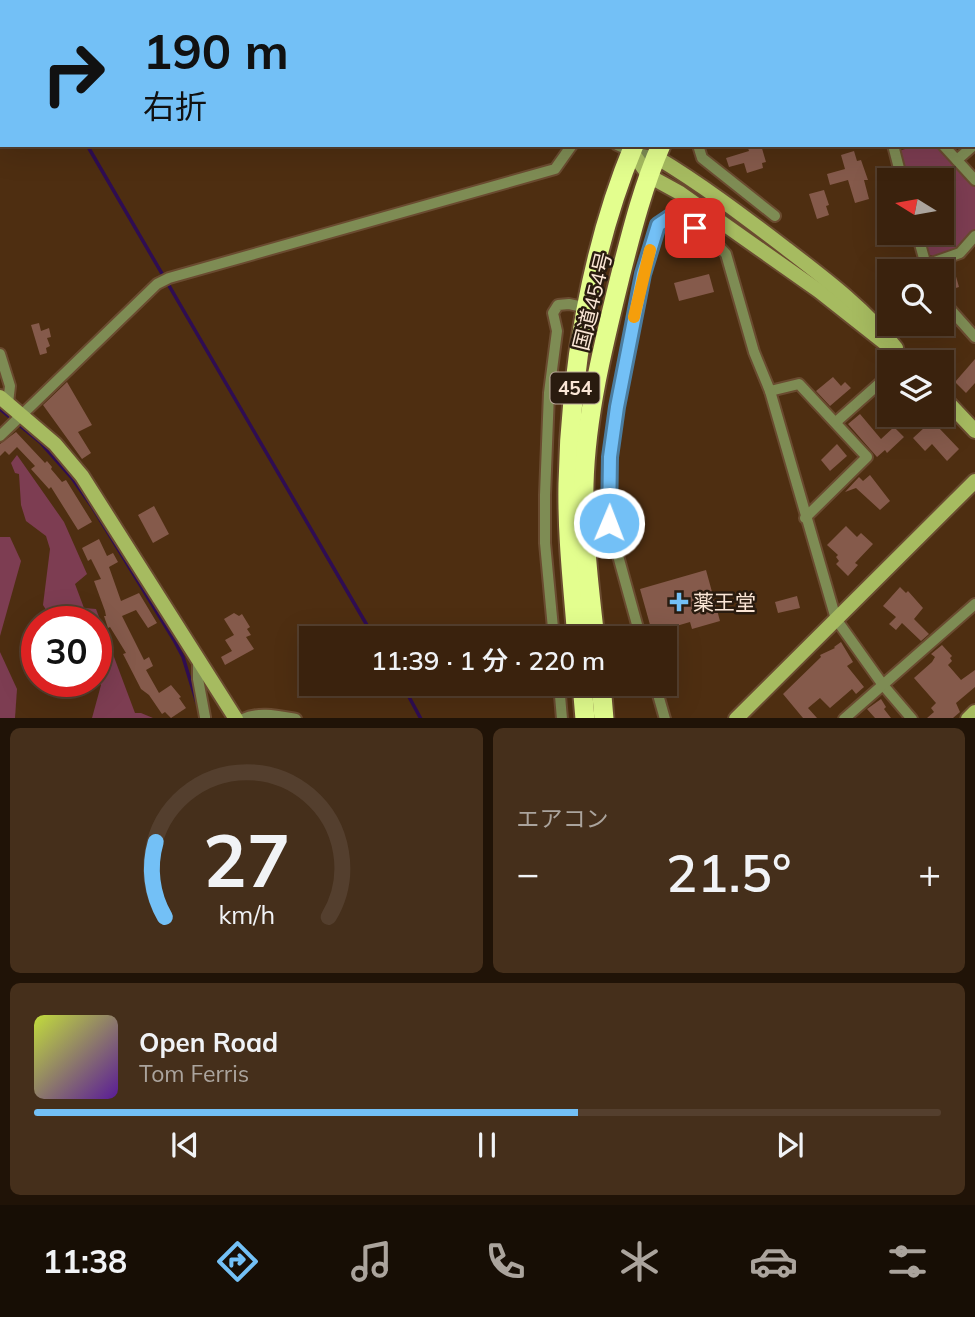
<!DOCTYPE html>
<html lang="ja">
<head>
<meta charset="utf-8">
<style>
  :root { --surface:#3a220d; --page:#452f1b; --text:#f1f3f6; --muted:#aba49d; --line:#543f2e; --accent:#73c0f6 }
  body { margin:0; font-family:Mulish,"Noto Sans JP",sans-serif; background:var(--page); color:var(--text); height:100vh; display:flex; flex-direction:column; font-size:26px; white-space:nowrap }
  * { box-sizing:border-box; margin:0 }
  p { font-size:23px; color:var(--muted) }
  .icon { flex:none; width:38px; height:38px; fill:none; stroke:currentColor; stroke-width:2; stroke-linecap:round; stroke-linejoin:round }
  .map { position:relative; height:718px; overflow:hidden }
  .drawer { display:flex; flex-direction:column; gap:10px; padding:10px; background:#201307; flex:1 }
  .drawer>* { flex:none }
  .guide { position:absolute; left:0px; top:0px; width:976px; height:147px; box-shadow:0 7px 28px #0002,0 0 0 2px var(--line); background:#73c0f6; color:#111; overflow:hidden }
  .needle { width:46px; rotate:281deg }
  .tools { position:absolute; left:877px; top:168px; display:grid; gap:14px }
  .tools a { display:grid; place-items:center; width:77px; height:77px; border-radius:0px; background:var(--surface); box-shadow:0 7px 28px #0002,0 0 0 2px var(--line); font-size:35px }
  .speed { position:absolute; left:21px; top:606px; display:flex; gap:14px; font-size:35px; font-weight:700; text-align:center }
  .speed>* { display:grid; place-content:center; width:91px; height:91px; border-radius:50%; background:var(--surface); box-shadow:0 7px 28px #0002,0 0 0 2px var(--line); line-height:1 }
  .speed .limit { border:10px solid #d22; background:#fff; color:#111 }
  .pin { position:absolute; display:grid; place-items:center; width:60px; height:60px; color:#fff; margin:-30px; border-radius:14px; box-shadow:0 4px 10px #0006 }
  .me { position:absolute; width:77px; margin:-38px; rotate:1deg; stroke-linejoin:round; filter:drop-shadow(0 0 5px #0008) }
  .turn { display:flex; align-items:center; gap:24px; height:147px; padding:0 28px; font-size:32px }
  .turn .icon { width:91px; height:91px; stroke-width:2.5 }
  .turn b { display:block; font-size:49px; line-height:60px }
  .big { font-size:52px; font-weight:600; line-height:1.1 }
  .drawer .card { flex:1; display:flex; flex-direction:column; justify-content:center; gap:10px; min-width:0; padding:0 24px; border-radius:10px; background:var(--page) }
  .drawer .dial { align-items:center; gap:0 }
  .dial svg { height:182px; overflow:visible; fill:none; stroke:var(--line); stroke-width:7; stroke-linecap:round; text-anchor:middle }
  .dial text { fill:var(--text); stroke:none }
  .song { display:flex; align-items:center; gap:21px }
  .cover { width:84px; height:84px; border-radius:10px; background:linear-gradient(135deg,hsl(70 70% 55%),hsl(270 70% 35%)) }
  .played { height:7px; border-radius:4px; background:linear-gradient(90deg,var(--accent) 60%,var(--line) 60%) }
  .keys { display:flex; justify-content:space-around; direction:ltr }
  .heat { display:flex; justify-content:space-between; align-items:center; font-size:38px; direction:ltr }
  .drawer .tiles { flex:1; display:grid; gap:10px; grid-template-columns:1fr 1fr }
  .card:last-child { grid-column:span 2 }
  .trip { position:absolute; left:299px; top:626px; width:378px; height:70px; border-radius:0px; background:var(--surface); box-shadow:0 7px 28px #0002,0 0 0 2px var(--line); font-weight:600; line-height:70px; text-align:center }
  .dock { display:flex; height:112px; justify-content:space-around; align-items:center; background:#170e05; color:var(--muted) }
  .dock .icon { width:49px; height:49px }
  .dock .on { color:var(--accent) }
  .dock b { font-size:32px; color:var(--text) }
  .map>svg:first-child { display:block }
</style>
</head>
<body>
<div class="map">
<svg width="975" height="719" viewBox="0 0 975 719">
  <rect width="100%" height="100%" fill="#4e2e11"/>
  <g fill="#7d3d52">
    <path d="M917,145h19l39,42v43c-12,13 -27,30 -46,25l-6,-22h19v-53h-34l-9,-29z"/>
    <polygon points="17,455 64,522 87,574 75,584 84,608 96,609 135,713 141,713 153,718 92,718 101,685 96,678 96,621 59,621 48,613 43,605 50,549 46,536 26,521 21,505 19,474 15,473 11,463"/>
    <polygon points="0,537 10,537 21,561 0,636"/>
    <polygon points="0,652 17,689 15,718 0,718"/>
  </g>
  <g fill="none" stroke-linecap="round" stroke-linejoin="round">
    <g stroke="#2f0d52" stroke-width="3.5">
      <polyline points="0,29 2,30"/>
      <polyline points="87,145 375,639"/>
      <polyline points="0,409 12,419"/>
      <polyline points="18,424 41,443 72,478 93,508 174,640 183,657 197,703"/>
      <polyline points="402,684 421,719"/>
    </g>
  </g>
  <g fill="#855a4b">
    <polygon points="747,145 761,145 766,162 762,163 763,168 747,173 744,163 729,167 726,158 749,151"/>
    <polygon points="854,151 857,161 861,160 868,180 864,180 869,199 855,203 848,180 830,185 827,174 845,169 841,155"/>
    <polygon points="824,190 829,205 826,206 829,215 817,219 809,194"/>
    <polygon points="953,266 959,287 943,292 942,269"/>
    <polygon points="709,274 714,292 679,301 674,283"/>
    <polygon points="39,323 41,331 49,328 51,337 47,338 50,346 46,348 47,353 40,355 31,325"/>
    <polygon points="975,359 975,383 966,393 955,382"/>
    <polygon points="833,377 841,386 845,382 851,388 830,406 816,391"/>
    <polygon points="67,382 92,425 78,432 91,453 82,459 43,405"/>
    <polygon points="860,414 881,439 894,427 904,437 887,453 885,450 877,457 848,424"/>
    <polygon points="936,417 943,424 939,428 959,449 947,461 932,444 925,451 913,438"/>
    <polygon points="16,432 45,463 47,461 52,467 51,469 62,482 66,480 92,522 78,530 51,487 49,489 31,469 35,466 17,447 9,455 5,451 0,456 0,444"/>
    <polygon points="837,444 847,456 830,471 821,460"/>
    <polygon points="870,475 890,501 880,510 856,488 845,492 859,477 863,481"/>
    <polygon points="154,506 169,534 153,543 138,515"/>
    <polygon points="846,526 857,537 861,533 873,544 855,563 858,565 848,576 836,564 839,561 836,557 838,555 827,545"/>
    <polygon points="99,539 107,556 113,553 118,562 109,567 121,601 139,593 157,623 148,628 136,610 122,616 144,660 149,657 153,666 146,670 159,693 171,685 181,697 179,698 186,708 171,718 165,712 162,714 149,695 141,689 123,654 126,653 110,627 108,628 104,616 106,616 105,611 94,581 101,579 91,559 88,561 82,548"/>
    <polygon points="706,570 720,621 692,629 690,622 666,629 667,636 654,639 640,589"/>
    <polygon points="900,587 906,593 908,591 923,608 914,619 929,634 921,641 902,623 896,630 889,624 896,617 883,606"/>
    <polygon points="797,596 800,608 778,613 775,602"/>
    <polygon points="234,613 239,616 242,614 250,627 247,629 251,635 246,637 254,649 225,665 221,657 232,651 225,640 234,635 224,619"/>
    <polygon points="841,642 853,662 847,666 864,687 856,694 852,689 830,708 820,698 808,708 817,718 803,718 783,694 821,657 820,655 835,648 834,647"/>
    <polygon points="942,645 952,656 950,658 952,661 948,665 961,680 975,670 975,687 956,703 960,712 953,718 927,718 934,712 931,708 936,703 914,678 932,662 935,657 931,654"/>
    <polygon points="881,699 886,707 884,709 891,718 875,718 867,709"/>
  </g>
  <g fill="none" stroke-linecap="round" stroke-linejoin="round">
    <defs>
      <g id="street">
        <polyline points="673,2 674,0"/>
        <polyline points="761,2 762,0"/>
        <polyline points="617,145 632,152 656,157"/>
        <polyline points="698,145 702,158 775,216"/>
        <polyline points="893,145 902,180"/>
        <polyline points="943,145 975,180"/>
        <polyline points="957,160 974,145"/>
        <polyline points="917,233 927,269"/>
        <polyline points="926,265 960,253 975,236"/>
        <polyline points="942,300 975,337"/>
        <polyline points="0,354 10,386 8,403"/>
        <polyline points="770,391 799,384 867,457 805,518"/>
        <polyline points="836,422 889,375"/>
        <polyline points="0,436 157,284 169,278 555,169 572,145"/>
        <polyline points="554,639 545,543 545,495 549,393 557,331 553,313 558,305 569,304 588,308"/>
        <polyline points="641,639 609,523 610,457 621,381 643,274 658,225 670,217 679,217 711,238 726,254 754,352 770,391 836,619 883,685 912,719"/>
        <polyline points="198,658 198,679 205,717"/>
        <polyline points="559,684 562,719"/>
        <polyline points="655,684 665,719"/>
        <path d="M243,719c16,-8 36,-3 53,0"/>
        <polyline points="844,719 975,604"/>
      </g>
      <g id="secondary">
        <polyline points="632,152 649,176 680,193 819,291 905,359"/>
        <path d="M656,157c45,27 86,58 128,90 39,30 81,61 112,101"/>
        <polyline points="942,396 975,431"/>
        <polyline points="0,397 55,444 82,476 236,719"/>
        <polyline points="736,719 975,481"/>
        <polyline points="968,719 975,712"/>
      </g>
      <g id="highway">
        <polyline points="706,2 707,0"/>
        <polyline points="735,2 737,0"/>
        <path d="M577,639c-4,-52 -10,-103 -9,-155 2,-111 23,-236 66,-339"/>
        <path d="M595,639c-6,-52 -12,-103 -11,-155 2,-71 20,-142 37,-211 11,-43 22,-87 40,-128"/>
        <polyline points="582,684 585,719"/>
        <polyline points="601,684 604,719"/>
      </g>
    </defs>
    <use href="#street" stroke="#6a4b30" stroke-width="14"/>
    <use href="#secondary" stroke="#6a4b30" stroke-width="18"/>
    <use href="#highway" stroke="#6a4b30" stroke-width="23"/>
    <use href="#street" stroke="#7e8c54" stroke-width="10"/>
    <use href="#secondary" stroke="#a6bb60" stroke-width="14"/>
    <use href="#highway" stroke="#e3fe8e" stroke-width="19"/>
  </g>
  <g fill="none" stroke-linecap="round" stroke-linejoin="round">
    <defs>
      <polyline id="route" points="609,523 610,457 617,407 643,274 658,225 670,217 679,217 695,228"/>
    </defs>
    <use href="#route" stroke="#4b7da0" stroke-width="18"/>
    <use href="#route" stroke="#73c0f6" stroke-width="12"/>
    <polyline stroke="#f59e0b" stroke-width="12" points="634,317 650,250"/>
  </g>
  <path fill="#73c0f6" stroke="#291b0f" stroke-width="2.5" d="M675.5 591.5h7v7h7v7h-7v7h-7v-7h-7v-7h7z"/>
  <g text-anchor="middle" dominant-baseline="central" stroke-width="5" stroke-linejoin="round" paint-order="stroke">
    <rect fill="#291b0f" stroke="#bba89a" stroke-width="2" x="550.5" y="372.5" width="49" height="31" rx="5"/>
    <g font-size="19" font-weight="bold" fill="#fae5d5">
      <text x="575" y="388">454</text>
    </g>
    <g font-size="21" fill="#fae5d5" stroke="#291b0f">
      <text transform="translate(592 301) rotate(-76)">国道454号</text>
    </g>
    <g font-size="21" fill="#fae5d5" stroke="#291b0f" text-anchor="start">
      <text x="693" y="602">薬王堂</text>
    </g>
  </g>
</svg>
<div class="tools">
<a><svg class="needle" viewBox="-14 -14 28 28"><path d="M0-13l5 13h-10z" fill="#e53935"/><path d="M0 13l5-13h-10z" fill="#aba49d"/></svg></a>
<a><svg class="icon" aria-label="search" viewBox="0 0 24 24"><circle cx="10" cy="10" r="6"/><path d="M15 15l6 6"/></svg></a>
<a><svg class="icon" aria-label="layers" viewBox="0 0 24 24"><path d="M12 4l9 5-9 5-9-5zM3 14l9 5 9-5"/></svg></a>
</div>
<div class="speed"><div class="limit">30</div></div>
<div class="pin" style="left:695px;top:228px;background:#d93025"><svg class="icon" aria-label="arrive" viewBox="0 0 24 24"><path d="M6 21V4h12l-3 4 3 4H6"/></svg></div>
<svg class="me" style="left:609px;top:523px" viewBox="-20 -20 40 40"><circle r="17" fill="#73c0f6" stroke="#fff" stroke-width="3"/><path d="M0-11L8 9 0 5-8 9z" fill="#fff"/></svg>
<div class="trip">11:39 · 1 分 · 220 m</div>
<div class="guide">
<div class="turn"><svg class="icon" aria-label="right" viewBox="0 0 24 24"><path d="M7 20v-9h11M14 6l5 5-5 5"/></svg><div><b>190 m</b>右折</div></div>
</div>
</div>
<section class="drawer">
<div class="tiles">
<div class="card dial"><svg viewBox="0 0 100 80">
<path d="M14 69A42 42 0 1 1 86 69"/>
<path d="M14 69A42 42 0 0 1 10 36" stroke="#73c0f6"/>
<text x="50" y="56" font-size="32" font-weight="700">27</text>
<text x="50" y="72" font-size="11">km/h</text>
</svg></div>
<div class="card"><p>エアコン</p>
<div class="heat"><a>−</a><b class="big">21.5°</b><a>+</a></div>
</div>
<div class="card">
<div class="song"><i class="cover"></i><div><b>Open Road</b><p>Tom Ferris</p></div></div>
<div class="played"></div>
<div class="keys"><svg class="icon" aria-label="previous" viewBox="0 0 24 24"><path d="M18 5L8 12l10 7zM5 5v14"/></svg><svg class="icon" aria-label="pause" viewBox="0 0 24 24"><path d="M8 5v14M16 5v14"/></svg><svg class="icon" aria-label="next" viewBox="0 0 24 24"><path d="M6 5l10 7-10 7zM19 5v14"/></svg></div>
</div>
</div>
</section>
<nav class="dock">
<b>11:38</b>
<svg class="icon on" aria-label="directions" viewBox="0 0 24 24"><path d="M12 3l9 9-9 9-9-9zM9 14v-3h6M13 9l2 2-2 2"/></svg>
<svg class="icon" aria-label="music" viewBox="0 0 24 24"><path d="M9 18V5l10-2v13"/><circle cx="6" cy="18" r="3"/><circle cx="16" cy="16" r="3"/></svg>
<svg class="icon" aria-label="phone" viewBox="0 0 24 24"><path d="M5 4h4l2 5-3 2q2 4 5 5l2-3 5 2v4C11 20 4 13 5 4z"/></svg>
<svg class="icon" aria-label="climate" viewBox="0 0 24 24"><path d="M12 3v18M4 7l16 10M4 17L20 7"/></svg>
<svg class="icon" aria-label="car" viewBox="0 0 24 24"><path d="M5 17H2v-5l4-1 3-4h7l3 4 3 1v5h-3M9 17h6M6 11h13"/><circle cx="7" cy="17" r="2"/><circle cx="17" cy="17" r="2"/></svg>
<svg class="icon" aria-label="filters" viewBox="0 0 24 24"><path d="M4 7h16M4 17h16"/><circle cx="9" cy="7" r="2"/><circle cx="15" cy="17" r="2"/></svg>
</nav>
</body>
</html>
